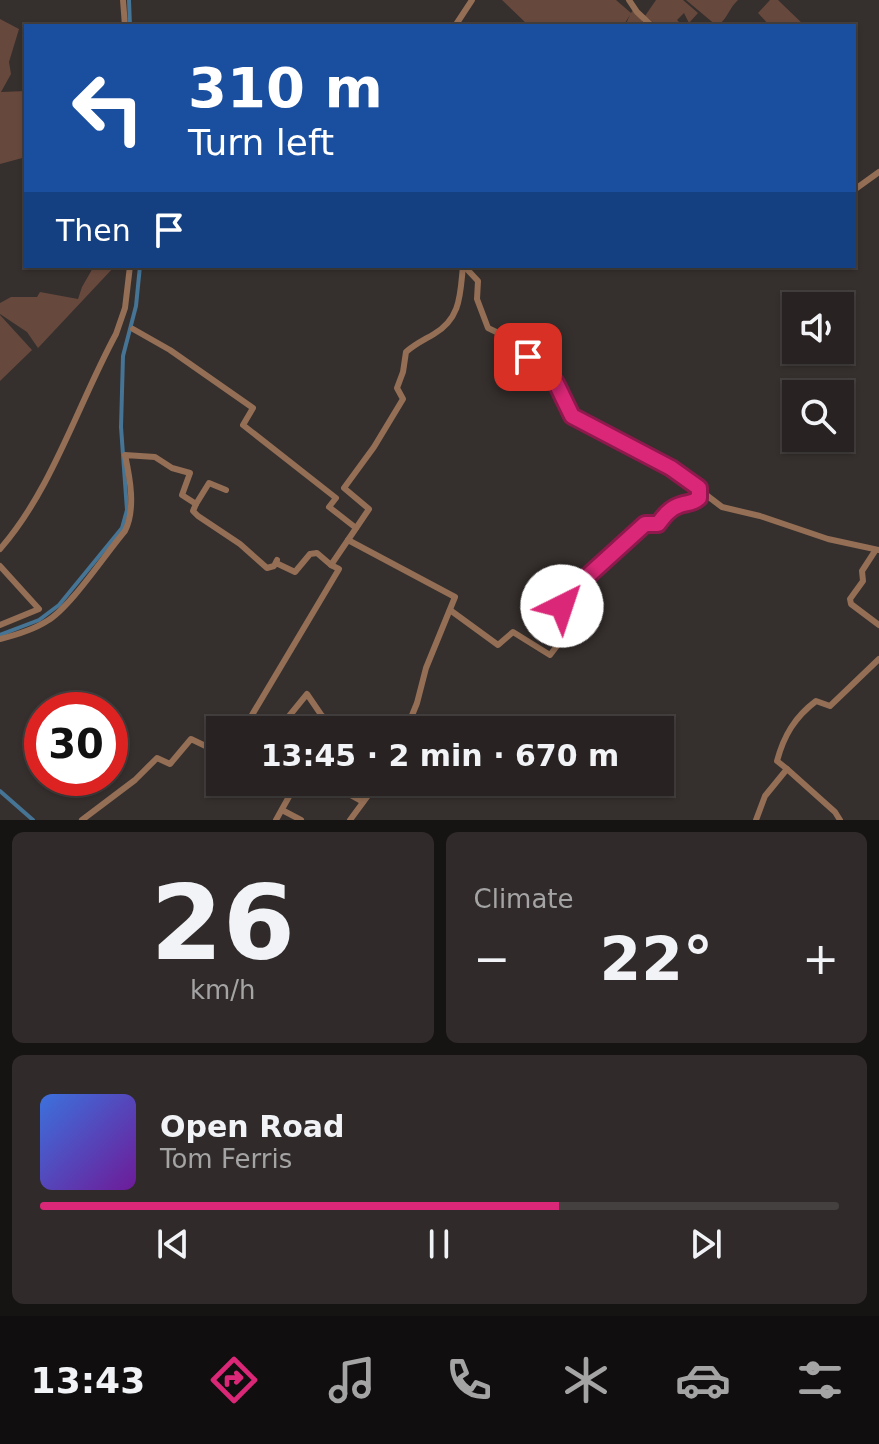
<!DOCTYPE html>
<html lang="en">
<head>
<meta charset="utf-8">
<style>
  :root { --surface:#282322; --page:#302b2a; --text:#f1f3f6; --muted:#a5a4a5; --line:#444040; --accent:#db2777 }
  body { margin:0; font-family:"DejaVu Sans",sans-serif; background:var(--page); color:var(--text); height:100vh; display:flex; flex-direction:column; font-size:30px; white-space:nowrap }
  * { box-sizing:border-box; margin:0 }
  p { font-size:26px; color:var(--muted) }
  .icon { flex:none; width:44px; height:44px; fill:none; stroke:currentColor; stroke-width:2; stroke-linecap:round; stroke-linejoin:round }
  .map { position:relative; height:820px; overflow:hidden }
  .details { display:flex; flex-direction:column; gap:12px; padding:12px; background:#161313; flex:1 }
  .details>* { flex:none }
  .hud { position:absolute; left:24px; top:24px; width:832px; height:244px; border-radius:0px; box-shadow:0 2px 6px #0004,0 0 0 2px var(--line); background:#1a4fa0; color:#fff; overflow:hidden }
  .controls { position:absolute; left:782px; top:292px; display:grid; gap:16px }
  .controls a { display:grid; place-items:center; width:72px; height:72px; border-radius:0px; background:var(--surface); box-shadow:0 2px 6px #0004,0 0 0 2px var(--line); font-size:40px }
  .speed { position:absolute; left:24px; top:692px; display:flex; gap:16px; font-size:40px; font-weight:700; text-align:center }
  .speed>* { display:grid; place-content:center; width:104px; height:104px; border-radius:50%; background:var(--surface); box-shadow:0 2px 6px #0004,0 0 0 2px var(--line); line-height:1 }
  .speed .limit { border:12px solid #d22; background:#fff; color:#111 }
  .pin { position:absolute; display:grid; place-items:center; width:68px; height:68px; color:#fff; margin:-34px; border-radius:16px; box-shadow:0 4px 12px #0006 }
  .me { position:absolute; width:88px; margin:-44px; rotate:41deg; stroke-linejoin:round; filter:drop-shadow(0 0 6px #0008) }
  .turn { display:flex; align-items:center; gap:28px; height:168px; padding:0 32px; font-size:36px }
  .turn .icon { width:104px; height:104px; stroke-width:2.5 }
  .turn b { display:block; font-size:56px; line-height:68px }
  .then { display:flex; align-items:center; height:76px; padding:0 32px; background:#0003; gap:16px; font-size:30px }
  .big { font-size:60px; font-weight:700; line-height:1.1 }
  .details .widget { flex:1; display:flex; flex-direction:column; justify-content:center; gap:12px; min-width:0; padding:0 28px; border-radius:12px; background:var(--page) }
  .details .dial { align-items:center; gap:0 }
  .dial b { font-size:104px; line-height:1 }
  .song { display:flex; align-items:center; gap:24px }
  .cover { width:96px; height:96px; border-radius:12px; background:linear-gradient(135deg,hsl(220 70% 55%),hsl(280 70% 35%)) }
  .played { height:8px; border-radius:4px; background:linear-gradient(90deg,var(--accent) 65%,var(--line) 65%) }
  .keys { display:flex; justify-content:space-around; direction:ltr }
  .heat { display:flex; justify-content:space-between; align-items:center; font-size:44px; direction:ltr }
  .details .tiles { flex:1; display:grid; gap:12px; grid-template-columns:1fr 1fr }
  .widget:last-child { grid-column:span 2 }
  .trip { position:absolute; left:206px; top:716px; width:468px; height:80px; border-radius:0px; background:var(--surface); box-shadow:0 2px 6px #0004,0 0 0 2px var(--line); font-weight:700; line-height:80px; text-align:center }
  .dock { display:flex; height:128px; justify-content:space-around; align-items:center; background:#100e0e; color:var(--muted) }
  .dock .icon { width:56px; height:56px }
  .dock .on { color:var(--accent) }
  .dock b { font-size:36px; color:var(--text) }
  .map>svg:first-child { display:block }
</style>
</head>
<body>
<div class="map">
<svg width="879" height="820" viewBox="0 0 879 820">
  <rect width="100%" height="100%" fill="#352f2d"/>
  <g fill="#67483d">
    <polygon points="502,0 616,0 631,13 633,10 643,21 640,26 625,26 630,15 623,26 529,26"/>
    <polygon points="656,0 683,0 698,13 689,23 684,13 677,20 683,26 658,26 645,16"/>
    <path d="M686,0h52c-9,8 -11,20 -21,26z"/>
    <polygon points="770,0 778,0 805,26 770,26 758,13"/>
    <polygon points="0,19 19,29 9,62 11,74 1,92 26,91 26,157 0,164"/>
    <polygon points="94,266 115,266 38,348 27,332 0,314 0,303 11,297 37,297 40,292 78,299 82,287"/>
    <polygon points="0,315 32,350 0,381"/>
  </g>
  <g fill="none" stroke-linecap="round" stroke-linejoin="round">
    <g stroke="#457495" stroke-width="4">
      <polyline points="129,0 130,26"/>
      <polyline points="0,635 39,620 59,605 122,528 127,510 121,427 123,356 136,306 140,266"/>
      <polyline points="0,791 33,820"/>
    </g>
    <g stroke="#946e55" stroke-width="6">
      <polyline points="123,0 125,26"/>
      <polyline points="629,0 637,12 652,26"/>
      <polyline points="455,26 472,0"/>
      <polyline points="854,190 879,172"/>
      <polyline points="464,266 478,281 477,299 488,328 517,342 537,372 556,383 572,416 671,468 722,507 760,516 828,539 879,550"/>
      <polyline points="133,329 170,350 253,408 243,425 336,498 329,507 356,528"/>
      <polyline points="196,504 193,511 198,516 240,544 267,568 274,566 277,560"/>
      <path d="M0,549c52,-59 78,-145 116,-215l9,-26 5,-42"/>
      <polyline points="875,551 862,571 863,581 850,599 851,604 879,625"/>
      <polyline points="276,563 295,572 310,554 317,553 331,565 348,540"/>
      <polyline points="0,566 39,609 0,625"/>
      <path d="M450,610l48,35 15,-13 37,23 13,-17 11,-22 -12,-10 28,-32 55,-50h13c17,-23 27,-14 41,-26v-10"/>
      <path d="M0,639c16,-4 33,-9 47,-18 23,-13 59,-68 78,-90 11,-22 5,-53 0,-76l30,2 17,11 18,5 -8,22 14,9 13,-21 17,7"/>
      <polyline points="285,721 307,694 322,716 357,730"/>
      <polyline points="243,730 339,569 331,565"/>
      <polyline points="312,730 322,716"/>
      <path d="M406,730l11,-27 9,-35 29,-71 -107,-57 21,-31 -25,-21 30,-41 29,-48 -6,-11 6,-16 3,-20c9,-8 18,-12 28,-18 27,-16 26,-39 29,-68"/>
      <polyline points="787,769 835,812 840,820"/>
      <polyline points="268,782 291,793 276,820"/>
      <polyline points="327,782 363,802"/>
      <polyline points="282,810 301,820"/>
      <polyline points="82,820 135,780 157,758 170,764 191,739 220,753"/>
      <polyline points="350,820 378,782"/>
      <path d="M756,820l9,-24 22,-27 -10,-8c7,-26 18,-44 39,-60l14,5 49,-47"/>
    </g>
  </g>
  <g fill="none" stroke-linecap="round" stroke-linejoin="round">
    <defs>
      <path id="route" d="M528,357l9,15 19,11 16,33 99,52 28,20v10c-7,6 -11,4 -19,7 -10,3 -16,11 -22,19h-13l-55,50 -28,32"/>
    </defs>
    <use href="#route" stroke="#8e194d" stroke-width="20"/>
    <use href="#route" stroke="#db2777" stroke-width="14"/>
  </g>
</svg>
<div class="controls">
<a><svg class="icon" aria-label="sound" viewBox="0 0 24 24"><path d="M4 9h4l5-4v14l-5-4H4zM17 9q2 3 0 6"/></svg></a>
<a><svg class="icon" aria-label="search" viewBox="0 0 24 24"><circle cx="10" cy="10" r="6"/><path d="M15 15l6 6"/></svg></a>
</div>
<div class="speed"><div class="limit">30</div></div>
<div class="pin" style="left:528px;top:357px;background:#d93025"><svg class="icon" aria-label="arrive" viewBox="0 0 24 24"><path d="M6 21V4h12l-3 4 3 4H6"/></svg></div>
<svg class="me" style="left:562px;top:606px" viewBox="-20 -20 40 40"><circle r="19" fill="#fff"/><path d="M0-13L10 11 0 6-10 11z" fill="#db2777"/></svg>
<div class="trip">13:45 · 2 min · 670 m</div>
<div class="hud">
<div class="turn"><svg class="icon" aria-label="left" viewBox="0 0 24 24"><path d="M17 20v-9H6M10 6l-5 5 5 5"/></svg><div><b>310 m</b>Turn left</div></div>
<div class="then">Then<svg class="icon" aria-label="arrive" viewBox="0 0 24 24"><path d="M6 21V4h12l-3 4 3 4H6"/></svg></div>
</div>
</div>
<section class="details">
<div class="tiles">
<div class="widget dial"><b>26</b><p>km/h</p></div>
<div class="widget"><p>Climate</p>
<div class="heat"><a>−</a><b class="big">22°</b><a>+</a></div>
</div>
<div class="widget">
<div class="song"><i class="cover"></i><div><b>Open Road</b><p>Tom Ferris</p></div></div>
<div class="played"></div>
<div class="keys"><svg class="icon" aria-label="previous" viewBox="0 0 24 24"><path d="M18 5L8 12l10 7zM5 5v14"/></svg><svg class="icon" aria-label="pause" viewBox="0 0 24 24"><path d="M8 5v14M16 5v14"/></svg><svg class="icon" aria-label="next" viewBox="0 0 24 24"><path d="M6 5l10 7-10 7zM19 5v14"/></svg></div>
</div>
</div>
</section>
<nav class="dock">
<b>13:43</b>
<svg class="icon on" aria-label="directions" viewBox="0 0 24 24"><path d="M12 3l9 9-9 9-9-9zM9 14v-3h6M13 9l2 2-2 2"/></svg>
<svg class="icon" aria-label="music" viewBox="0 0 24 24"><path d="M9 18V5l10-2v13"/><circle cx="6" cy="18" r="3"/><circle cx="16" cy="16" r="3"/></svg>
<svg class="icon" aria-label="phone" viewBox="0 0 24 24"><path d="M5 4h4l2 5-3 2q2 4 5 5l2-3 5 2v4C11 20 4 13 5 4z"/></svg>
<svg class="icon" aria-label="climate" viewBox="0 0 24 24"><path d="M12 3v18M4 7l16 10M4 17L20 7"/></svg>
<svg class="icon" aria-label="car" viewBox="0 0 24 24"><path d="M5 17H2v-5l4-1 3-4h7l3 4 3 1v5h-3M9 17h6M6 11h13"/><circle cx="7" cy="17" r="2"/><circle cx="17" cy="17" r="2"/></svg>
<svg class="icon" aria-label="filters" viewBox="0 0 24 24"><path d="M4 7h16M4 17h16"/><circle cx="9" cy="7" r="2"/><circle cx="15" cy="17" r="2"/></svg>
</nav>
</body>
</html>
